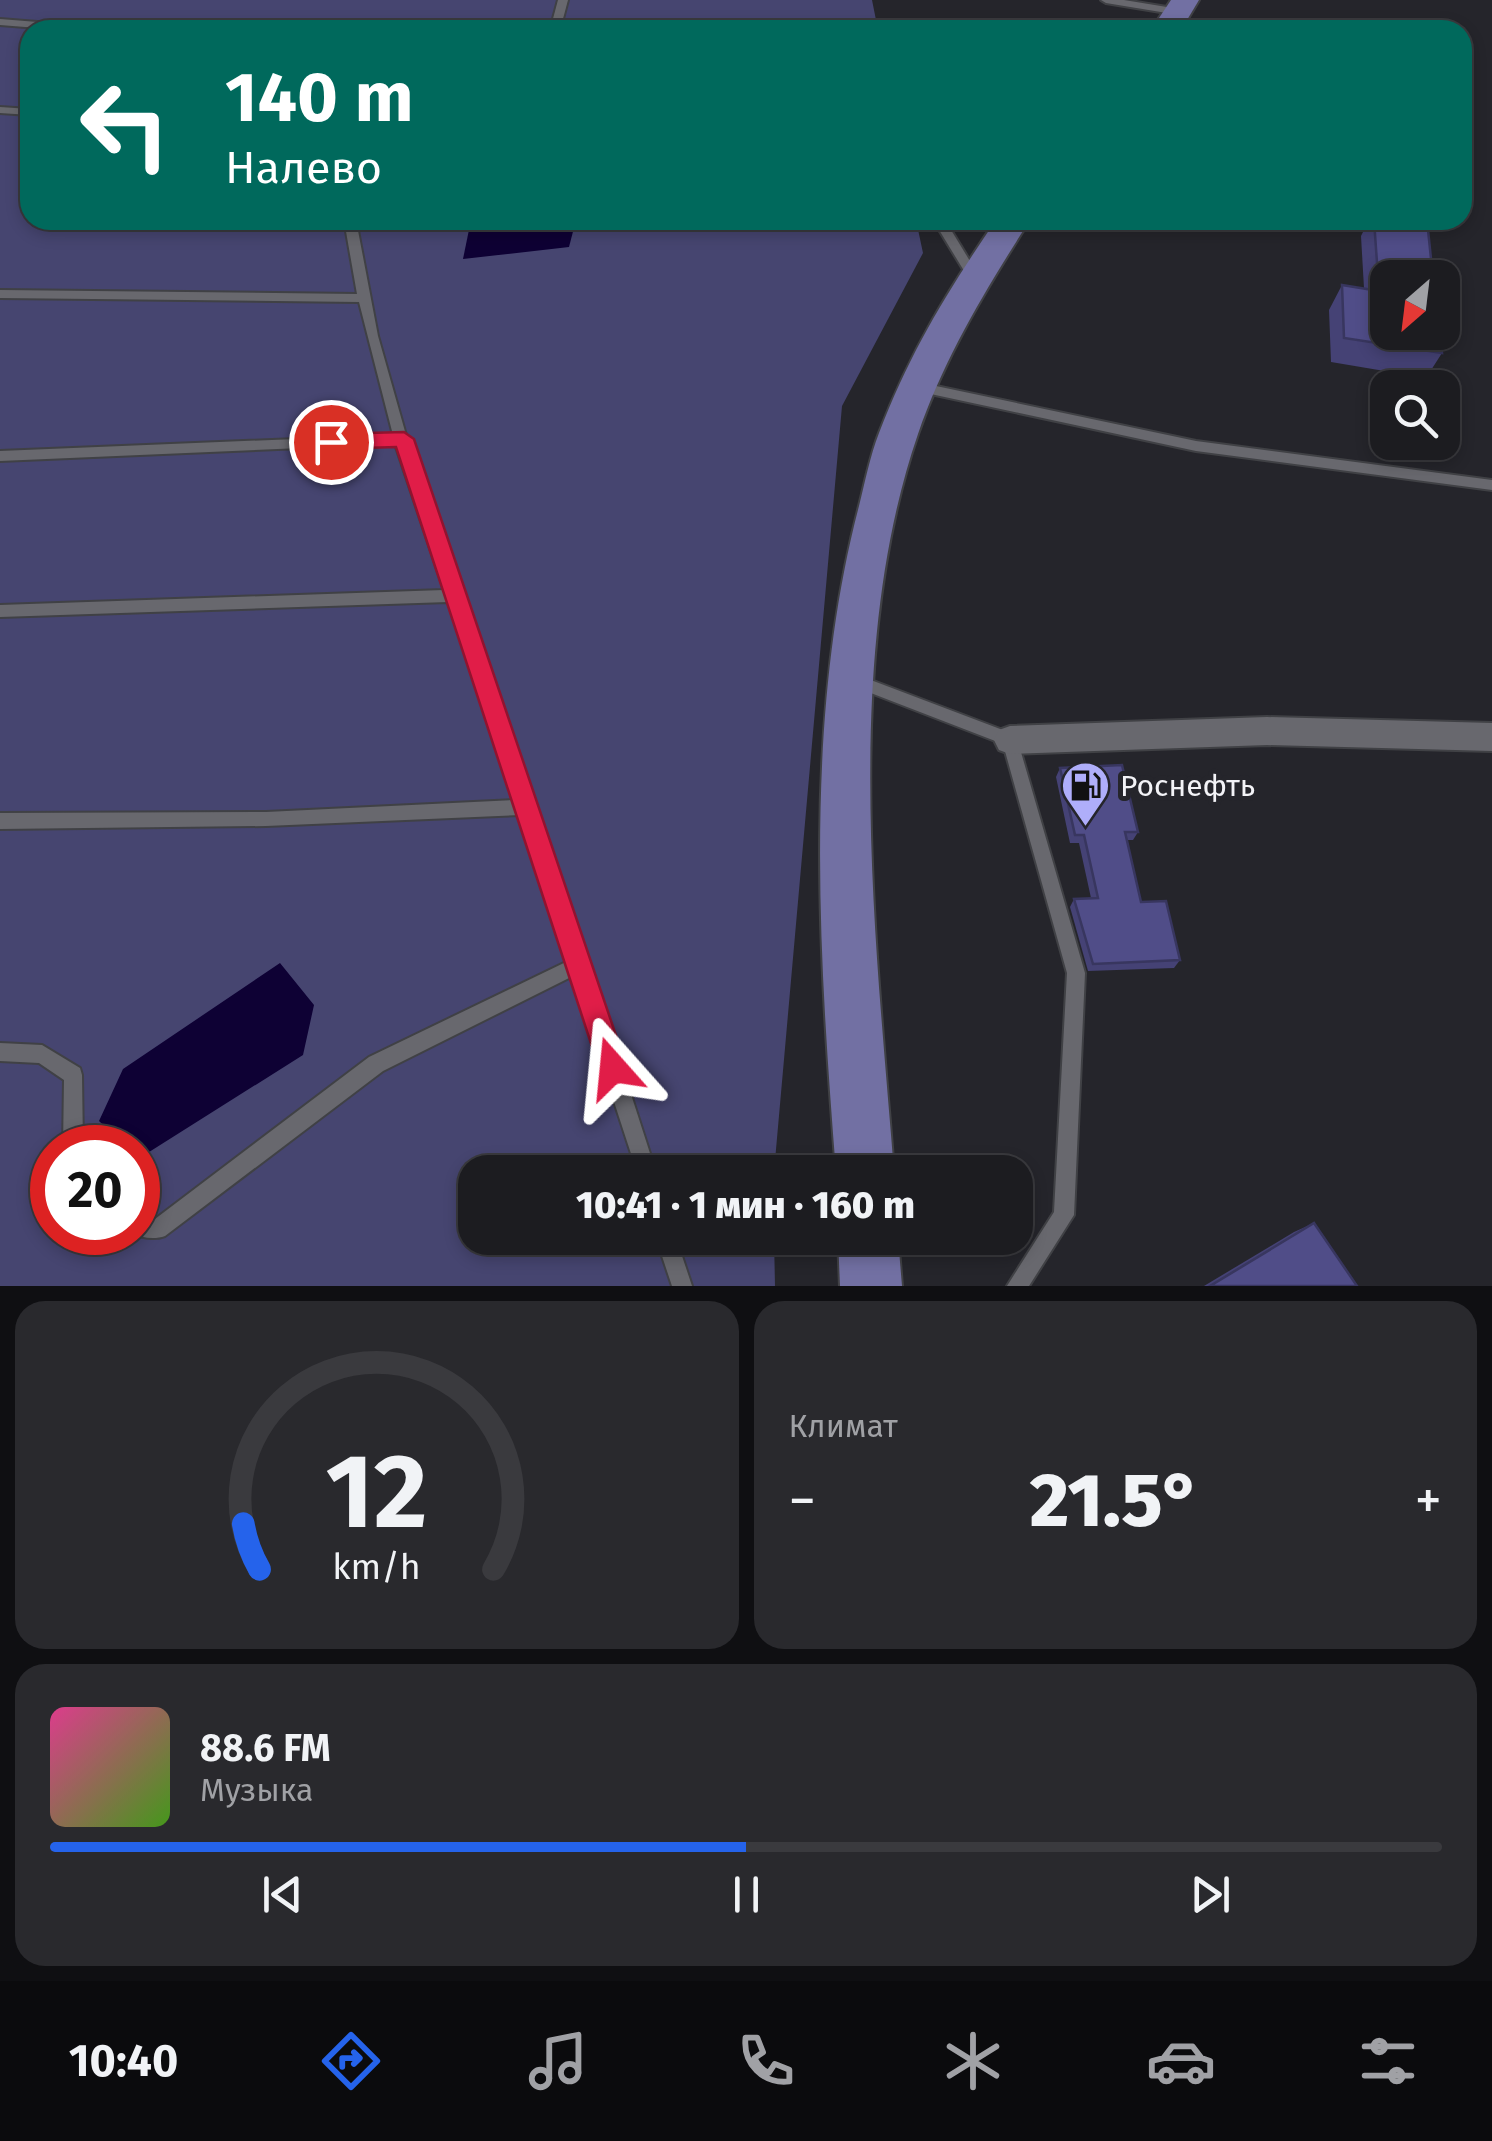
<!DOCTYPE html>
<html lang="ru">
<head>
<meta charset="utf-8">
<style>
  :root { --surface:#1c1c20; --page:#29292d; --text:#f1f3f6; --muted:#a0a1a5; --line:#3a3a3e; --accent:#2563eb }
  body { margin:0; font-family:"Fira Sans",sans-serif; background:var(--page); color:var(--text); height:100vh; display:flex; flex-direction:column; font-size:38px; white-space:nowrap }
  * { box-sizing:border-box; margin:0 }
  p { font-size:32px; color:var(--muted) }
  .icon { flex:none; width:55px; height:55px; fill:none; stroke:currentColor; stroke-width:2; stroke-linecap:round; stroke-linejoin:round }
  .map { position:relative; height:1286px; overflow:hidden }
  .details { display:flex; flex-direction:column; gap:15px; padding:15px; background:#0f0f12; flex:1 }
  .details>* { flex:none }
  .top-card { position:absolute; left:20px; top:20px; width:1452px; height:210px; border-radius:30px; box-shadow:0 5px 15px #0003,0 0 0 2px var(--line); background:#00695c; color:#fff; overflow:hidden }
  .needle { width:65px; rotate:208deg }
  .controls { position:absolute; left:1370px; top:260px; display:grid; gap:20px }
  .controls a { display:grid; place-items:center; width:90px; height:90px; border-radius:20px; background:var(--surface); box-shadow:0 5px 15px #0003,0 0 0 2px var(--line); font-size:50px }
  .speed { position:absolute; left:30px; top:1125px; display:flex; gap:20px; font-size:50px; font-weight:700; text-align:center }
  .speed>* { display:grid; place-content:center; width:130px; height:130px; border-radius:50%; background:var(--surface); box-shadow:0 5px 15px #0003,0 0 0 2px var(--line); line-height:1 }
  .speed .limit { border:15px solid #d22; background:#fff; color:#111 }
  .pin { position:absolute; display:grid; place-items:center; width:85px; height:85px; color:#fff; margin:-42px; border:5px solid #fff; border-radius:50%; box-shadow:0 2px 10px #0007 }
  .me { position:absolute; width:110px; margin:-55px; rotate:342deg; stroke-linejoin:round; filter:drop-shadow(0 0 8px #0008) }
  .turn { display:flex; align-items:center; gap:35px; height:210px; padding:0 40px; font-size:45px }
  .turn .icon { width:130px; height:130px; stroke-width:2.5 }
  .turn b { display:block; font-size:70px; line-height:85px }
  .big { font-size:75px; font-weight:800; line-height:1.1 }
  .details .tile { flex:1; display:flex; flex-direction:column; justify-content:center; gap:15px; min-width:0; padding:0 35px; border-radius:30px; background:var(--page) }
  .details .dial { align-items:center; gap:0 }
  .dial svg { height:260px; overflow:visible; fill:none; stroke:var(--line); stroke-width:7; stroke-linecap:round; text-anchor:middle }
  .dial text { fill:var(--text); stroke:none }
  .song { display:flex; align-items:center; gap:30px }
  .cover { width:120px; height:120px; border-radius:15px; background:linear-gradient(135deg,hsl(330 70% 55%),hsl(100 70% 35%)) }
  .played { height:10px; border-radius:5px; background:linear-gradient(90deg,var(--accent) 50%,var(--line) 50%) }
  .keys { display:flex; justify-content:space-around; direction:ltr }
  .heat { display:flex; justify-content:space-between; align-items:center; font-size:55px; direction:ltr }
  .details .tiles { flex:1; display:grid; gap:15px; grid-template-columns:1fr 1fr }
  .tile:last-child { grid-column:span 2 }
  .trip { position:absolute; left:458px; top:1155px; width:575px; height:100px; border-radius:30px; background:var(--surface); box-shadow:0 5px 15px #0003,0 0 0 2px var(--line); font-weight:800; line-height:100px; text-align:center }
  .menu { display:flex; height:160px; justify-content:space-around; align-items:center; background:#0b0b0d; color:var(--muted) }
  .menu .icon { width:70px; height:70px }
  .menu .current { color:var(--accent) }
  .menu b { font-size:45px; color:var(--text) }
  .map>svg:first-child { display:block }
</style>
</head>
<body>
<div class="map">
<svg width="1492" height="1286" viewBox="0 0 1492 1286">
  <rect width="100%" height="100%" fill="#25252b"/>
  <path fill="#464570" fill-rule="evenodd" d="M0,0h872l6,30h-848v190h886l7,33 -81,153 -68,766h-299v66h299l1,48h-775zM52,1148h86v84h-86z"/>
  <g fill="#0e0134">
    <polygon points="471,220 576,220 569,247 463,259"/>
    <polygon points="280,963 314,1005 303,1055 138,1159 138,1148 126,1147 99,1121 123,1069"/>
  </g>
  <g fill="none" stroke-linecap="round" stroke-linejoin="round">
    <defs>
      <g id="lane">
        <polygon points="558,0 568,0 560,30 550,30"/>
        <polygon points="1101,0 1124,0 1179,9 1184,12 1179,15 1106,3"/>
        <polygon points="0,19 100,27 105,30 63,30 0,25"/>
        <polygon points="0,107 30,109 30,115 0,113"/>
        <path d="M344,220h12l22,116 28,99 5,4 -3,4 3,9 178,512 67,208h-19l-64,-196 -190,95 -218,165c-11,4 -24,2 -34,-4h7v-16l17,3 214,-162 199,-96 -48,-146 -254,11 -266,3v-16l266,-1 249,-12 -67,-198 -448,15v-12l444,-15 -49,-146 -395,17v-10l393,-16 -34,-133 -359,-4v-8l357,4z"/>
        <polygon points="933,220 945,220 979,276 977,279 969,279"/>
        <polygon points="917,382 1196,441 1492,480 1492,490 1196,451 912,390 911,387"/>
        <polygon points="855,674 1016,735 1085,973 1074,1215 1029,1286 1007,1286 1054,1212 1067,973 1003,744 850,685 847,680 850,675"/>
        <polygon points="0,1043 42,1045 80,1068 82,1075 83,1148 63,1148 64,1080 39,1063 0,1061"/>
        <polygon points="656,1238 676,1238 692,1286 672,1286"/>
      </g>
      <polygon id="street" points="1267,717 1492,723 1492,751 1267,745 1010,754 999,750 994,740 999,730 1010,726"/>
      <g id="primary">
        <polygon points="1171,0 1199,0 1181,30 1151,30"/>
        <path d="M996,220h34c-44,69 -85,136 -112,214 -77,223 -42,507 -24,738h-58c-17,-217 -33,-453 23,-666 6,-24 11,-50 20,-73 32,-83 68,-141 117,-213z"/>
        <polygon points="838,1238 898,1238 902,1286 840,1286"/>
      </g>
    </defs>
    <use href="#lane" stroke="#404145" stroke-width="4"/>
    <use href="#street" stroke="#404145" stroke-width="4"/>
    <use href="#primary" stroke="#404145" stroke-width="4"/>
    <use href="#lane" fill="#68686e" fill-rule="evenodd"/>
    <use href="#street" fill="#68686e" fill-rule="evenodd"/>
    <use href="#primary" fill="#7270a3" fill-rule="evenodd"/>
  </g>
  <g fill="#454275">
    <polygon points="1369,220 1427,220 1442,353 1426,378 1331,362 1329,310 1342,285 1364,288 1361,236"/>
    <polygon points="1060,768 1138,832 1133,840 1127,840 1141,902 1180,960 1174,968 1088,971 1070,907 1074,899 1091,898 1079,843 1070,843 1056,777"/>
    <polygon points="1314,1223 1357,1286 1204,1286 1294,1232"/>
  </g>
  <g fill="#504d88" stroke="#38365f" stroke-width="2.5">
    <polygon points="1374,220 1427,220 1433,278 1388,278 1388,332 1439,332 1442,353 1344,338 1342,285 1379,291"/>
    <polygon points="1122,765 1138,832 1125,832 1141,902 1166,901 1180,960 1093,964 1074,899 1098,898 1084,835 1075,835 1060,768"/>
    <polygon points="1314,1223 1357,1286 1210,1286"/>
  </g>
  <polygon fill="#e11d48" stroke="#92132f" stroke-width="2.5" points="404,432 414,439 627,1068 623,1078 613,1083 603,1078 599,1068 396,447 331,449 321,442 331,434"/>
  <defs>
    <symbol id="fuel-pin" viewBox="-11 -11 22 30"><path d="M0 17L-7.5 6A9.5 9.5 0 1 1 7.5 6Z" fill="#afaefa" stroke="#25252b"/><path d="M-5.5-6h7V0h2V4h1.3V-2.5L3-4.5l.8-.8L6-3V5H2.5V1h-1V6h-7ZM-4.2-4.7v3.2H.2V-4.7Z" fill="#111"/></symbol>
  </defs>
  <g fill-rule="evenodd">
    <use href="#fuel-pin" x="1058" y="758" width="55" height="75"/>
  </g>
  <g text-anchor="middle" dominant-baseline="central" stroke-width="10" stroke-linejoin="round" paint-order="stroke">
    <g font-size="30" fill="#f3f3f7" stroke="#25252b" text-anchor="start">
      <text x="1120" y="786">Роснефть</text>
    </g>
  </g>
</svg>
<div class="controls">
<a><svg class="needle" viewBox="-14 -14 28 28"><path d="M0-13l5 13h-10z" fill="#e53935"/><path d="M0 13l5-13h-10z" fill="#a0a1a5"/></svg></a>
<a><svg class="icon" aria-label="search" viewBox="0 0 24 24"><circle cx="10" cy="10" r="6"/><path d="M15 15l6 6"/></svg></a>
</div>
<div class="speed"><div class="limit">20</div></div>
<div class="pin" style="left:331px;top:442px;background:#d93025"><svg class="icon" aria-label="arrive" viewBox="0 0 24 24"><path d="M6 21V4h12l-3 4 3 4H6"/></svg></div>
<svg class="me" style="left:613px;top:1068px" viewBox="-20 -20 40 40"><path d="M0-17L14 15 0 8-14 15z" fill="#e11d48" stroke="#fff" stroke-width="4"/></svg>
<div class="trip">10:41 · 1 мин · 160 m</div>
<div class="top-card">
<div class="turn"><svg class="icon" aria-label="left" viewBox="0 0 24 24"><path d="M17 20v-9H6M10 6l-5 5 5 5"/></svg><div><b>140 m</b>Налево</div></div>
</div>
</div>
<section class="details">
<div class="tiles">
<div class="tile dial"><svg viewBox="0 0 100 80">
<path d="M14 69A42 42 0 1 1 86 69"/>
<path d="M14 69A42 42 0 0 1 9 55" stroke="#2563eb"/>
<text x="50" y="56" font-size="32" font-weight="700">12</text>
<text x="50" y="72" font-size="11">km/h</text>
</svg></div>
<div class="tile"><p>Климат</p>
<div class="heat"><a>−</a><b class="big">21.5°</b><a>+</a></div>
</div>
<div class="tile">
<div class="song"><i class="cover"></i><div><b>88.6 FM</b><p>Музыка</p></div></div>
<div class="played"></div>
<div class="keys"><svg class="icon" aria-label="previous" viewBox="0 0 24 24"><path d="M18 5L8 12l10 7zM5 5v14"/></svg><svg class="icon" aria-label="pause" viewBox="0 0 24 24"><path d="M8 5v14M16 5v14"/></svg><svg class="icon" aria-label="next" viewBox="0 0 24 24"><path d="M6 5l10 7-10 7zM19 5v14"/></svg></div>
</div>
</div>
</section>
<nav class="menu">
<b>10:40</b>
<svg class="icon current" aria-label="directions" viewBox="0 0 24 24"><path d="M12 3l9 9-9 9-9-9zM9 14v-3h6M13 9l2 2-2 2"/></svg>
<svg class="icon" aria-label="music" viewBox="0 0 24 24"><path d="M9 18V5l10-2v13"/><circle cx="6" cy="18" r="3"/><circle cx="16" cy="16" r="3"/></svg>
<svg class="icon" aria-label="phone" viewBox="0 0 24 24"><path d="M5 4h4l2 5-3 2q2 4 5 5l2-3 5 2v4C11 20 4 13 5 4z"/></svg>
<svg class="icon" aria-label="climate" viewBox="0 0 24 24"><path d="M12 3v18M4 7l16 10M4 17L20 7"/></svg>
<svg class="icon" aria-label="car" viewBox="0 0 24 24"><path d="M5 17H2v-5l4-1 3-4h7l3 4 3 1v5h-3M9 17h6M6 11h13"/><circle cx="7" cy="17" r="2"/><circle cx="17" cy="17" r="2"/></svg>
<svg class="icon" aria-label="filters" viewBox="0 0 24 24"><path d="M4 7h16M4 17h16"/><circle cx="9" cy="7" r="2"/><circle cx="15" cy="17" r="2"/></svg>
</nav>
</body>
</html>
